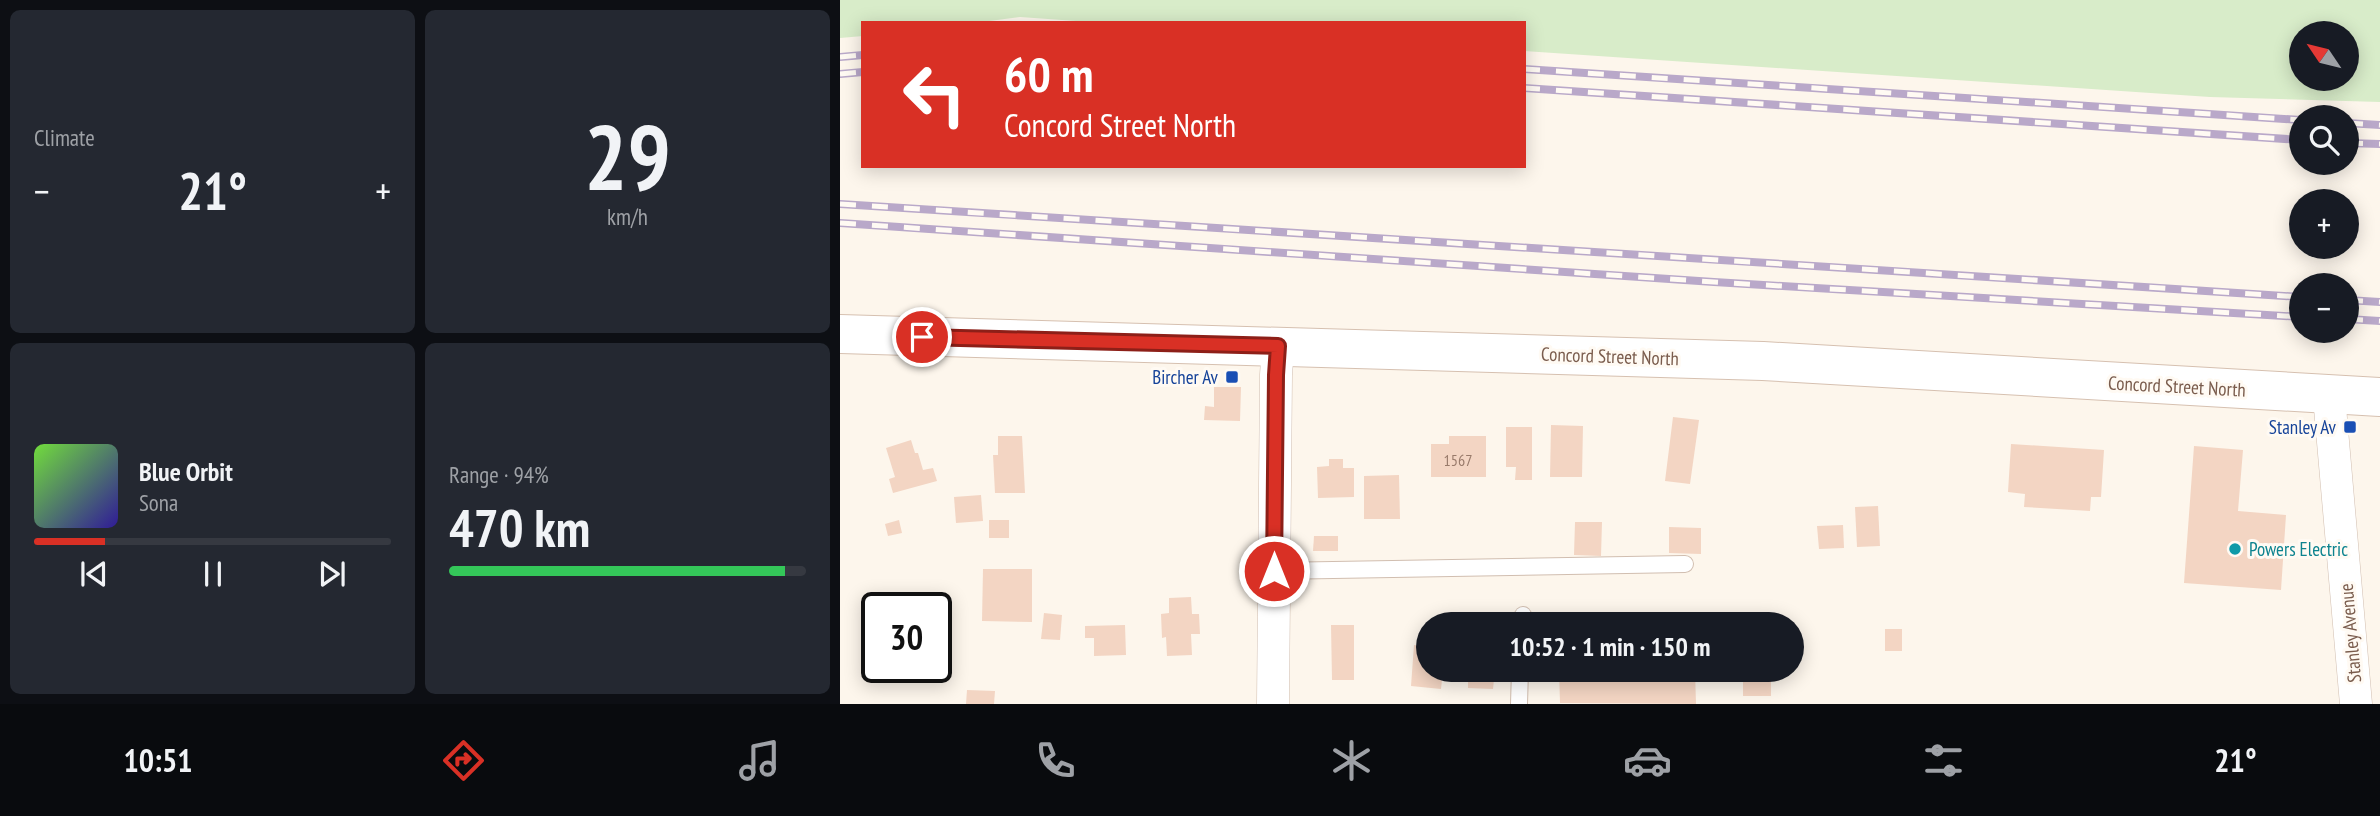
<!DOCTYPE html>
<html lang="en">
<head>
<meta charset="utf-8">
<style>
  :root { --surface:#171b24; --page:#242831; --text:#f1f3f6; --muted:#9ea1a6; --line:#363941; --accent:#d93025 }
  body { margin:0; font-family:"PT Sans Narrow",sans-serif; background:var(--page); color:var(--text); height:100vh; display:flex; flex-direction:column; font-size:26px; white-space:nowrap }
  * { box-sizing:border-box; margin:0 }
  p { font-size:23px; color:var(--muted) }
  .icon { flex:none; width:38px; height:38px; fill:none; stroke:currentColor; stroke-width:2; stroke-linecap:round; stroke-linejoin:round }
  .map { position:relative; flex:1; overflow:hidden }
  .drawer { display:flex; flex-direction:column; gap:10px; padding:10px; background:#0d0f14; width:840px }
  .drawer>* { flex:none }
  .hud { position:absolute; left:21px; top:21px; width:665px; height:147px; border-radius:0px; box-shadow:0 4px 18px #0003; background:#d93025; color:#fff; overflow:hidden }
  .needle { width:46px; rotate:305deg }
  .fabs { position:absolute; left:1449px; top:21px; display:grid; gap:14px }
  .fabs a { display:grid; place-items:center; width:70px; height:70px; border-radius:50%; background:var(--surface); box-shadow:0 4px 18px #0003; font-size:35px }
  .speed { position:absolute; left:21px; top:592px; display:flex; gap:14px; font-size:35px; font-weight:700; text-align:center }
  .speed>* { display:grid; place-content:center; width:91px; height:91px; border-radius:50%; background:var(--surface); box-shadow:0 4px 18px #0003; line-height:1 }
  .speed .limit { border:4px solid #111; border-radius:10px; background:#fff; color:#111 }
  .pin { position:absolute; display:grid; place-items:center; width:60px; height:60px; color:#fff; margin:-30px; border:4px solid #fff; border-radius:50%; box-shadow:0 2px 7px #0007 }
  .me { position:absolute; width:77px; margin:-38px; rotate:0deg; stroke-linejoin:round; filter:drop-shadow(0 0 5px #0008) }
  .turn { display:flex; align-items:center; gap:24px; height:147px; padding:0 28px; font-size:32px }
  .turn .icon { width:91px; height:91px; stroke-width:2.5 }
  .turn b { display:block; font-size:49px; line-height:60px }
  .big { font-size:52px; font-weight:700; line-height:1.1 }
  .drawer .tile { flex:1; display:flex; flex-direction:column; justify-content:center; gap:10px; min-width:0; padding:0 24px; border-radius:10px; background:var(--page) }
  .drawer .dial { align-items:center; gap:0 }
  .dial b { font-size:91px; line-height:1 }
  .song { display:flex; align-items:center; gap:21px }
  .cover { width:84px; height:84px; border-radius:10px; background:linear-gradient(135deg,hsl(100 70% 55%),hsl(250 70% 35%)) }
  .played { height:7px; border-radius:4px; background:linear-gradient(90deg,var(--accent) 20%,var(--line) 20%) }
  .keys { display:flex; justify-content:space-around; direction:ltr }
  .heat { display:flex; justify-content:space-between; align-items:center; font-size:38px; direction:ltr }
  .charge { height:10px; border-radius:5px; background:linear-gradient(90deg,#34c759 94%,var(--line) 0) }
  .drawer .tiles { flex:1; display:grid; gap:10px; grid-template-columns:repeat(2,1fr) }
  .trip { position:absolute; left:576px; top:612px; width:388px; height:70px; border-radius:35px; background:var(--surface); box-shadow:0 4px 18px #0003; font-weight:700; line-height:70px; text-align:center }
  .tabs { display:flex; height:112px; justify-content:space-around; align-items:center; background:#090b0e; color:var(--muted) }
  .tabs .icon { width:49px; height:49px }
  .tabs .selected { color:var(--accent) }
  .tabs b { font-size:32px; color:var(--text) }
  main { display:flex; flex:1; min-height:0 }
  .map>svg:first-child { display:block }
</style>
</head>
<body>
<main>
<section class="drawer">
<div class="tiles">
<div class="tile"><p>Climate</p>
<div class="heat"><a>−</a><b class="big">21°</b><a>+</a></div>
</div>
<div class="tile dial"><b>29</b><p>km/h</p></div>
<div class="tile">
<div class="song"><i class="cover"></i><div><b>Blue Orbit</b><p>Sona</p></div></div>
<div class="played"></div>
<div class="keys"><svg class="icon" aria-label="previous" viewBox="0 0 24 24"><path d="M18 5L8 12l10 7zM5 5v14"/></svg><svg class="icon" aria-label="pause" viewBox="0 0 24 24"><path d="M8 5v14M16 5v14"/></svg><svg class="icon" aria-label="next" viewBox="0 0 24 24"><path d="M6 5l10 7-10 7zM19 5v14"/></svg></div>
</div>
<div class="tile"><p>Range · 94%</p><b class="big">470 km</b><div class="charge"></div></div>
</div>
</section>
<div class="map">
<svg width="1540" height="704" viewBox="0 0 1540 704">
  <rect width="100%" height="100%" fill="#fdf6ec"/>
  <path fill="#d8ecc9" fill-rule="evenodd" d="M0,0h1540v102l-170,-5 -686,-46v-28h-420l-84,-6 -46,6h-111v13l-23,2zM1461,33h46v46h-46z"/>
  <g fill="#f3d5c3">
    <polygon points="374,387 401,387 400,421 364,420 365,406 374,407"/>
    <polygon points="833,417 859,420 850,484 825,481"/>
    <polygon points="711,425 743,426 742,477 710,477"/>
    <polygon points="666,427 692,427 692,480 675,480 676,467 666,467"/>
    <polygon points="158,436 182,436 185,493 155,493 153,455 158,455"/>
    <polygon points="609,436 646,436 646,477 591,477 591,444 609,444"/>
    <polygon points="71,440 75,453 78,453 83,470 93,468 97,481 53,493 49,479 55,477 46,448"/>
    <polygon points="1171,444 1264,450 1261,497 1251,497 1250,511 1184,507 1185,494 1168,492"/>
    <polygon points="1354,446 1403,450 1398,511 1446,515 1441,590 1344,583"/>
    <polygon points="489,459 503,459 503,468 514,468 514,497 478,498 477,467 489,466"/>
    <polygon points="559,475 560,519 524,519 524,476"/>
    <polygon points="141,495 143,521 116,523 114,497"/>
    <polygon points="1038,506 1040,546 1017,547 1015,507"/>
    <polygon points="59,520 62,533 48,536 45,524"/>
    <rect x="149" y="520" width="20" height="18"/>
    <polygon points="735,522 762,522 761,556 734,555"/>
    <polygon points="1003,525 1004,548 979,549 977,526"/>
    <polygon points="829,527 861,528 861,554 829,553"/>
    <polygon points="474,536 498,536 498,551 473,551"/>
    <polygon points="143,569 192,569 192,622 142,621"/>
    <polygon points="351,597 352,614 359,614 360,634 351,634 352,655 327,656 326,637 322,638 321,614 329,613 329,598"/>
    <polygon points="204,613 222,615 220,640 201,639"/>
    <polygon points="285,625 286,655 254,656 254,638 245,638 245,626"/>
    <polygon points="491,625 514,625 514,680 492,680"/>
    <rect x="1045" y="629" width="17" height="22"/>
    <polygon points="574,645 588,647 588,670 603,670 601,689 571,686"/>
    <polygon points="617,670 655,670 653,689 628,688 628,680 617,679"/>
    <polygon points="719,670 855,670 856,704 720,703"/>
    <rect x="903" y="670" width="28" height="26"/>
    <polygon points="127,690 155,691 154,704 126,704"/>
  </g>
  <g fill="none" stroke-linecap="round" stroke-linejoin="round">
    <defs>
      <g id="service">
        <polyline points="434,571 845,564"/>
        <polyline points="683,625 683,615"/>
        <polyline points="679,704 680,670"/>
      </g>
      <g id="minor">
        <polyline points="1489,396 1516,704"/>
        <polyline points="433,704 436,375 438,346"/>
      </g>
      <polyline id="secondary" points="0,334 923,361 1540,397"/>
    </defs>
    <use href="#service" stroke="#d1beb0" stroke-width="18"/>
    <use href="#minor" stroke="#d1beb0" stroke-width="33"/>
    <use href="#secondary" stroke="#d6c0b0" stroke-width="40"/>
    <use href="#service" stroke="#fff" stroke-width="16"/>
    <use href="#minor" stroke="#fff" stroke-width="32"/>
    <use href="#secondary" stroke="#fff" stroke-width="38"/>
    <defs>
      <g id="rail">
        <polyline points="0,57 23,55"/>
        <polyline points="684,69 1461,120"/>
        <polyline points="0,74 23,72"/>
        <polyline points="684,88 1461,140"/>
        <polyline points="1507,123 1540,125"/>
        <polyline points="1507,143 1540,144"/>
        <polyline points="0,204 1461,297"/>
        <polyline points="0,223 874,282 1461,317"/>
        <polyline points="1507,300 1540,302"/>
        <polyline points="1507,319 1540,321"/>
      </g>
    </defs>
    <use href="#rail" stroke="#b9a8c9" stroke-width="8"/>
    <use href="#rail" stroke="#fffaf3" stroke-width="5" stroke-dasharray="16" stroke-linecap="butt"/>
  </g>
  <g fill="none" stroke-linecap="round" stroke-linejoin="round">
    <defs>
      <polyline id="route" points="82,337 438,346 436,375 434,571"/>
    </defs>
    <use href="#route" stroke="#8d1f18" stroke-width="18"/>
    <use href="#route" stroke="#d93025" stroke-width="12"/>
  </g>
  <g fill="#1a4fb4" stroke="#fffaf3" stroke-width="2.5">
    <rect x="385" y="370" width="14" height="14" rx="3.5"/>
    <rect x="1503" y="420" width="14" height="14" rx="3.5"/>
  </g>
  <circle fill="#0f9aa8" stroke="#fffaf3" stroke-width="2.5" cx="1395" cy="549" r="7"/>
  <g text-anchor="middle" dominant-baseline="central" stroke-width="6" stroke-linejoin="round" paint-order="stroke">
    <g font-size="16" fill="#987a6a">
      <text x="618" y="460">1567</text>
    </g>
    <g font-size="19" fill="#7a5c4d" stroke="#fffaf3">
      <text transform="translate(770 356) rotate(2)">Concord Street North</text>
      <text transform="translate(1337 386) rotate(3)">Concord Street North</text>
      <text transform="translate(1510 633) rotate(-95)">Stanley Avenue</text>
    </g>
    <g font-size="19" fill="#164399" stroke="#fffaf3" text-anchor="end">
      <text x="378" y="377">Bircher Av</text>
      <text x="1496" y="427">Stanley Av</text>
    </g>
    <g font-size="19" fill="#0d838f" stroke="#fffaf3" text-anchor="start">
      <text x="1409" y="549">Powers Electric</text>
    </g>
  </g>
</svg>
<div class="fabs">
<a><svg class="needle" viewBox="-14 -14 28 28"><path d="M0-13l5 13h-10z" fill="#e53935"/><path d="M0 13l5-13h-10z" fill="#9ea1a6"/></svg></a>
<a><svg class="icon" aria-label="search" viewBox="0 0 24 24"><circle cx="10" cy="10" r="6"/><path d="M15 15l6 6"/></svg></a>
<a>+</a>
<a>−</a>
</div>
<div class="speed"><div class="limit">30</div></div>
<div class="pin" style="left:82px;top:337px;background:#d93025"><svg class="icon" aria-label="arrive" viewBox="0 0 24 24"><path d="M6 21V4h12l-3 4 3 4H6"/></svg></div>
<svg class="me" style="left:434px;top:571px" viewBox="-20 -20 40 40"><circle r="17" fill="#d93025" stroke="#fff" stroke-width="3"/><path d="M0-11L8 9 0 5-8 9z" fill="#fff"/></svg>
<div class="trip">10:52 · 1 min · 150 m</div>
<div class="hud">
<div class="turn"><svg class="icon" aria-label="left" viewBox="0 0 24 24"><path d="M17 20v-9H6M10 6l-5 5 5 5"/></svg><div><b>60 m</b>Concord Street North</div></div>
</div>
</div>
</main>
<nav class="tabs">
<b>10:51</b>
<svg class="icon selected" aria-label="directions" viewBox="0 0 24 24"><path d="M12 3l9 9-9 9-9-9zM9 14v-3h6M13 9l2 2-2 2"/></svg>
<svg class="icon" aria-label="music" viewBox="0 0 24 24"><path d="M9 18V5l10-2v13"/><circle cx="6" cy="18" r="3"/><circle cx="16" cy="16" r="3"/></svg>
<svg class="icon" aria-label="phone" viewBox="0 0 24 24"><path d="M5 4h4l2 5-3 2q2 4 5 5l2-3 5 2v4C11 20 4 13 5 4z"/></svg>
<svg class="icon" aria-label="climate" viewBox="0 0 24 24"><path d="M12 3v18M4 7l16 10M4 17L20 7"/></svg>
<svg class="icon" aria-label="car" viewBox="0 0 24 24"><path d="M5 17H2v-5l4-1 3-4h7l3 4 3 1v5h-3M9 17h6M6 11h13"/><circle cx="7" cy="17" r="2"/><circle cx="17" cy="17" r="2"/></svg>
<svg class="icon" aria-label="filters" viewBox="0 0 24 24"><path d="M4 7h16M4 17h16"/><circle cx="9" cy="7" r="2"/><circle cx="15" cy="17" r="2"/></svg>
<b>21°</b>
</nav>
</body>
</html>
